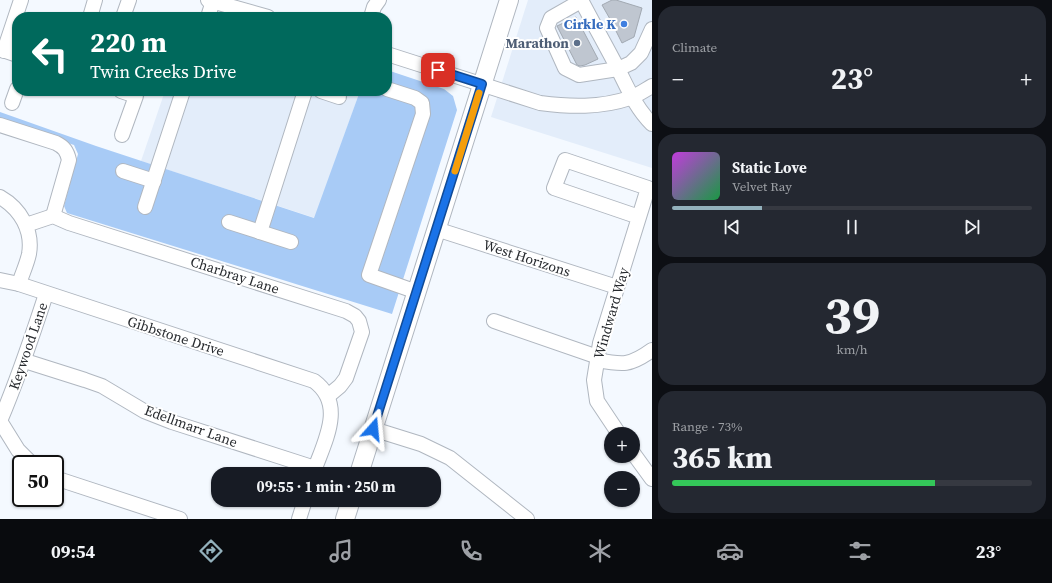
<!DOCTYPE html>
<html lang="en">
<head>
<meta charset="utf-8">
<style>
  :root { --surface:#171b24; --page:#242831; --text:#f1f3f6; --muted:#9ea1a6; --line:#363941; --accent:#93b1bc }
  body { margin:0; font-family:"Source Serif 4",serif; background:var(--page); color:var(--text); height:100vh; display:flex; flex-direction:column; font-size:15px; white-space:nowrap }
  * { box-sizing:border-box; margin:0 }
  p { font-size:13px; color:var(--muted) }
  .icon { flex:none; width:22px; height:22px; fill:none; stroke:currentColor; stroke-width:2; stroke-linecap:round; stroke-linejoin:round }
  .map { position:relative; flex:1; overflow:hidden }
  .drawer { display:flex; flex-direction:column; gap:6px; padding:6px; background:#0d0f14; width:400px }
  .drawer>* { flex:none }
  .hud { position:absolute; left:12px; top:12px; width:380px; height:84px; border-radius:16px; box-shadow:0 1px 3px #0004; background:#00695c; color:#fff; overflow:hidden }
  .buttons { position:absolute; left:604px; top:427px; display:grid; gap:8px }
  .buttons a { display:grid; place-items:center; width:36px; height:36px; border-radius:50%; background:var(--surface); box-shadow:0 1px 3px #0004; font-size:20px }
  .speed { position:absolute; left:12px; top:455px; display:flex; gap:8px; font-size:20px; font-weight:700; text-align:center }
  .speed>* { display:grid; place-content:center; width:52px; height:52px; border-radius:50%; background:var(--surface); box-shadow:0 1px 3px #0004; line-height:1 }
  .speed .limit { border:2px solid #111; border-radius:6px; background:#fff; color:#111 }
  .pin { position:absolute; display:grid; place-items:center; width:34px; height:34px; color:#fff; margin:-17px; border-radius:8px; box-shadow:0 2px 6px #0006 }
  .me { position:absolute; width:44px; margin:-22px; rotate:18deg; stroke-linejoin:round; filter:drop-shadow(0 0 3px #0008) }
  .turn { display:flex; align-items:center; gap:14px; height:84px; padding:0 12px; font-size:18px }
  .turn .icon { width:52px; height:52px; stroke-width:2.5 }
  .turn b { display:block; font-size:28px; line-height:34px }
  .big { font-size:30px; font-weight:700; line-height:1.1 }
  .drawer .widget { flex:1; display:flex; flex-direction:column; justify-content:center; gap:6px; min-width:0; padding:0 14px; border-radius:16px; background:var(--page) }
  .drawer .dial { align-items:center; gap:0 }
  .dial b { font-size:52px; line-height:1 }
  .song { display:flex; align-items:center; gap:12px }
  .cover { width:48px; height:48px; border-radius:6px; background:linear-gradient(135deg,hsl(290 70% 55%),hsl(140 70% 35%)) }
  .played { height:4px; border-radius:2px; background:linear-gradient(90deg,var(--accent) 25%,var(--line) 25%) }
  .keys { display:flex; justify-content:space-around; direction:ltr }
  .heat { display:flex; justify-content:space-between; align-items:center; font-size:22px; direction:ltr }
  .charge { height:6px; border-radius:3px; background:linear-gradient(90deg,#34c759 73%,var(--line) 0) }
  .trip { position:absolute; left:211px; top:467px; width:230px; height:40px; border-radius:16px; background:var(--surface); box-shadow:0 1px 3px #0004; font-weight:700; line-height:40px; text-align:center }
  .dock { display:flex; height:64px; justify-content:space-around; align-items:center; background:#090b0e; color:var(--muted) }
  .dock .icon { width:28px; height:28px }
  .dock .on { color:var(--accent) }
  .dock b { font-size:18px; color:var(--text) }
  main { display:flex; flex:1; min-height:0 }
  .map>svg:first-child { display:block }
</style>
</head>
<body>
<main>
<div class="map">
<svg width="652" height="519" viewBox="0 0 652 519">
  <rect width="100%" height="100%" fill="#f4f9ff"/>
  <g fill="#e3edfa">
    <polygon points="528,0 652,0 652,168 491,117"/>
    <polygon points="165,91 360,91 315,218 141,161"/>
  </g>
  <polygon fill="#a8cbf6" points="387,70 444,89 453,96 457,110 392,314 67,213 64,206 78,154 74,145 0,121 0,112 96,146 314,218 360,91 387,91"/>
  <g fill="#bfc6d0" stroke="#a2a9b2">
    <polygon points="612,0 616,0 642,8 634,37 622,43 615,29 613,30 608,20 610,19 602,5"/>
    <polygon points="576,17 598,59 585,65 580,66 577,65 557,26"/>
  </g>
  <g fill="none" stroke-linecap="round" stroke-linejoin="round">
    <defs>
      <g id="minor">
        <polyline points="208,0 268,17"/>
        <path d="M581,0c12,23 25,46 37,69 10,20 18,39 34,55"/>
        <polyline points="581,1 551,18 547,28 565,68 579,75 618,69 631,63 641,53 652,29"/>
        <polyline points="90,17 95,0"/>
        <polyline points="123,17 129,0"/>
        <polyline points="208,17 213,1"/>
        <polyline points="371,17 374,7 379,0"/>
        <polyline points="0,49 17,55"/>
        <polyline points="4,51 21,0"/>
        <path d="M387,54l153,49c30,4 60,5 90,-5 8,-3 15,-8 22,-12"/>
        <polyline points="387,89 415,98 422,103 423,114 369,275 417,292"/>
        <polyline points="121,91 136,96 122,135"/>
        <polyline points="321,91 339,97"/>
        <polyline points="12,103 17,89"/>
        <path d="M0,125l56,18c8,4 11,8 13,17l-16,56"/>
        <polyline points="123,171 154,181"/>
        <path d="M0,197c21,12 33,34 29,57 -2,10 -7,20 -10,30"/>
        <polyline points="145,207 183,91"/>
        <polyline points="229,222 291,242"/>
        <polyline points="26,225 53,216 69,223 346,311 355,316 359,321 362,332 346,378 340,386 328,396"/>
        <polyline points="436,229 617,287"/>
        <polyline points="260,232 305,91"/>
        <path d="M0,280l19,4 295,97c33,24 9,63 -1,93"/>
        <polyline points="494,321 598,357"/>
        <path d="M597,360c26,5 33,6 55,-10"/>
        <polyline points="25,361 85,380 102,386 144,411 172,422 315,468"/>
        <path d="M0,421c18,-42 32,-84 46,-127"/>
        <polyline points="0,421 18,450 32,464"/>
        <polyline points="373,429 421,444 450,458 527,519"/>
        <polyline points="619,434 597,401 594,380 600,343 648,188 565,160 554,188 639,217"/>
        <polyline points="633,453 652,479"/>
        <polyline points="55,478 180,519"/>
        <polyline points="299,519 305,500"/>
      </g>
      <g id="major">
        <polyline points="359,474 509,0"/>
        <polyline points="345,519 351,500"/>
      </g>
    </defs>
    <use href="#minor" stroke="#b0b7c0" stroke-width="16"/>
    <use href="#major" stroke="#b0b7c0" stroke-width="20"/>
    <use href="#minor" stroke="#fff" stroke-width="14"/>
    <use href="#major" stroke="#fff" stroke-width="18"/>
  </g>
  <g fill="none" stroke-linecap="round" stroke-linejoin="round">
    <defs>
      <polyline id="route" points="373,429 482,84 438,70"/>
    </defs>
    <use href="#route" stroke="#114b97" stroke-width="10"/>
    <use href="#route" stroke="#1a73e8" stroke-width="7"/>
    <polyline stroke="#f59e0b" stroke-width="7" points="455,171 479,93"/>
  </g>
  <circle fill="#3f7fe0" stroke="#fff" stroke-width="1.5" cx="624" cy="24" r="4"/>
  <circle fill="#5c6f8a" stroke="#fff" stroke-width="1.5" cx="577" cy="43" r="4"/>
  <g text-anchor="middle" dominant-baseline="central" stroke-width="4" stroke-linejoin="round" paint-order="stroke">
    <g font-size="14" font-weight="bold" fill="#366cbe" stroke="#fff" text-anchor="end">
      <text x="616" y="24">Cirkle K</text>
    </g>
    <g font-size="14" font-weight="bold" fill="#4e5e75" stroke="#fff" text-anchor="end">
      <text x="569" y="43">Marathon</text>
    </g>
    <g font-size="14" fill="#272a2e" stroke="#fff">
      <text transform="translate(527 258) rotate(18)">West Horizons</text>
      <text transform="translate(235 275) rotate(18)">Charbray Lane</text>
      <text transform="translate(611 313) rotate(-74)">Windward Way</text>
      <text transform="translate(176 336) rotate(18)">Gibbstone Drive</text>
      <text transform="translate(28 346) rotate(-71)">Keywood Lane</text>
      <text transform="translate(191 426) rotate(20)">Edellmarr Lane</text>
    </g>
  </g>
</svg>
<div class="buttons">
<a>+</a>
<a>−</a>
</div>
<div class="speed"><div class="limit">50</div></div>
<div class="pin" style="left:438px;top:70px;background:#d93025"><svg class="icon" aria-label="arrive" viewBox="0 0 24 24"><path d="M6 21V4h12l-3 4 3 4H6"/></svg></div>
<svg class="me" style="left:373px;top:429px" viewBox="-20 -20 40 40"><path d="M0-17L14 15 0 8-14 15z" fill="#1a73e8" stroke="#fff" stroke-width="4"/></svg>
<div class="trip">09:55 · 1 min · 250 m</div>
<div class="hud">
<div class="turn"><svg class="icon" aria-label="left" viewBox="0 0 24 24"><path d="M17 20v-9H6M10 6l-5 5 5 5"/></svg><div><b>220 m</b>Twin Creeks Drive</div></div>
</div>
</div>
<section class="drawer">
<div class="widget"><p>Climate</p>
<div class="heat"><a>−</a><b class="big">23°</b><a>+</a></div>
</div>
<div class="widget">
<div class="song"><i class="cover"></i><div><b>Static Love</b><p>Velvet Ray</p></div></div>
<div class="played"></div>
<div class="keys"><svg class="icon" aria-label="previous" viewBox="0 0 24 24"><path d="M18 5L8 12l10 7zM5 5v14"/></svg><svg class="icon" aria-label="pause" viewBox="0 0 24 24"><path d="M8 5v14M16 5v14"/></svg><svg class="icon" aria-label="next" viewBox="0 0 24 24"><path d="M6 5l10 7-10 7zM19 5v14"/></svg></div>
</div>
<div class="widget dial"><b>39</b><p>km/h</p></div>
<div class="widget"><p>Range · 73%</p><b class="big">365 km</b><div class="charge"></div></div>
</section>
</main>
<nav class="dock">
<b>09:54</b>
<svg class="icon on" aria-label="directions" viewBox="0 0 24 24"><path d="M12 3l9 9-9 9-9-9zM9 14v-3h6M13 9l2 2-2 2"/></svg>
<svg class="icon" aria-label="music" viewBox="0 0 24 24"><path d="M9 18V5l10-2v13"/><circle cx="6" cy="18" r="3"/><circle cx="16" cy="16" r="3"/></svg>
<svg class="icon" aria-label="phone" viewBox="0 0 24 24"><path d="M5 4h4l2 5-3 2q2 4 5 5l2-3 5 2v4C11 20 4 13 5 4z"/></svg>
<svg class="icon" aria-label="climate" viewBox="0 0 24 24"><path d="M12 3v18M4 7l16 10M4 17L20 7"/></svg>
<svg class="icon" aria-label="car" viewBox="0 0 24 24"><path d="M5 17H2v-5l4-1 3-4h7l3 4 3 1v5h-3M9 17h6M6 11h13"/><circle cx="7" cy="17" r="2"/><circle cx="17" cy="17" r="2"/></svg>
<svg class="icon" aria-label="filters" viewBox="0 0 24 24"><path d="M4 7h16M4 17h16"/><circle cx="9" cy="7" r="2"/><circle cx="15" cy="17" r="2"/></svg>
<b>23°</b>
</nav>
</body>
</html>
